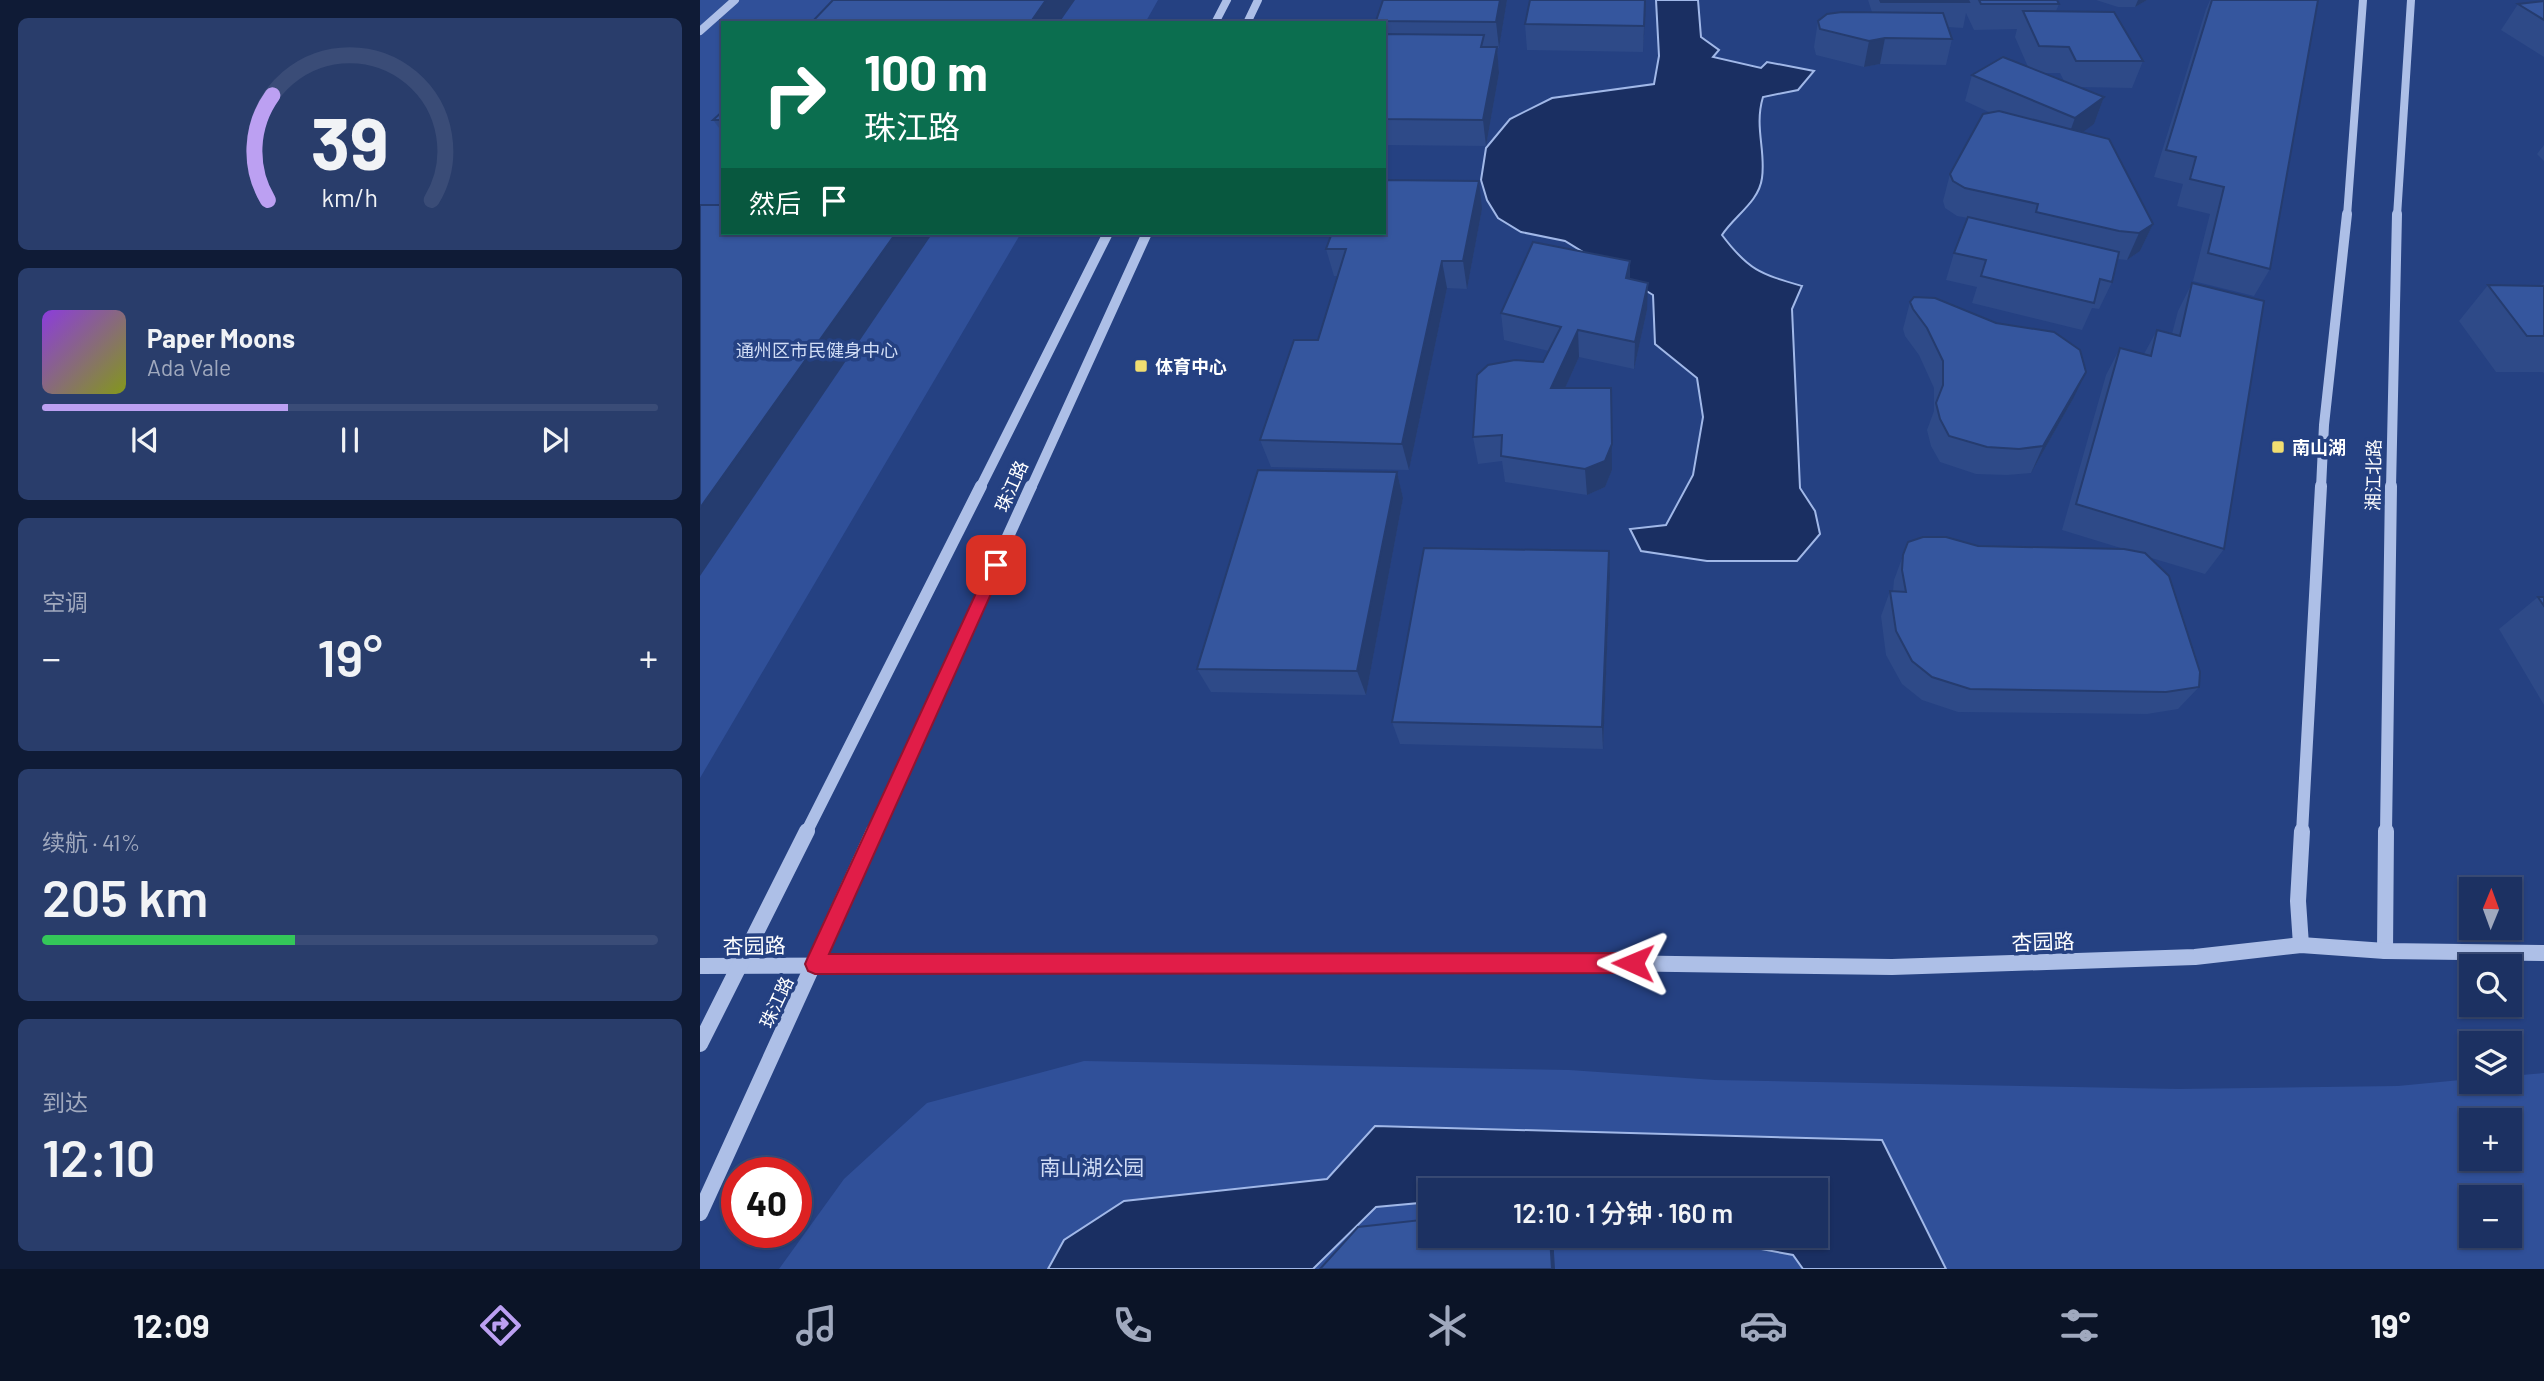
<!DOCTYPE html>
<html lang="zh">
<head>
<meta charset="utf-8">
<style>
  :root { --surface:#1c3162; --page:#293d6b; --text:#f1f3f6; --muted:#a0a9be; --line:#3a4c77; --accent:#bca0f2 }
  body { margin:0; font-family:Barlow,"Noto Sans SC",sans-serif; background:var(--page); color:var(--text); height:100vh; display:flex; flex-direction:column; font-size:26px; white-space:nowrap }
  * { box-sizing:border-box; margin:0 }
  p { font-size:23px; color:var(--muted) }
  .icon { flex:none; width:38px; height:38px; fill:none; stroke:currentColor; stroke-width:2; stroke-linecap:round; stroke-linejoin:round }
  .map { position:relative; flex:1; overflow:hidden }
  .sheet { display:flex; flex-direction:column; gap:18px; padding:18px; background:#0f1b36; width:700px }
  .sheet>* { flex:none }
  .top-card { position:absolute; left:21px; top:21px; width:665px; height:214px; border-radius:0px; box-shadow:0 2px 5px #0004,0 0 0 2px var(--line); background:#0b6e4f; color:#fff; overflow:hidden }
  .needle { width:46px; rotate:1deg }
  .controls { position:absolute; left:1759px; top:877px; display:grid; gap:14px }
  .controls a { display:grid; place-items:center; width:63px; height:63px; border-radius:0px; background:var(--surface); box-shadow:0 2px 5px #0004,0 0 0 2px var(--line); font-size:35px }
  .speed { position:absolute; left:21px; top:1157px; display:flex; gap:14px; font-size:35px; font-weight:700; text-align:center }
  .speed>* { display:grid; place-content:center; width:91px; height:91px; border-radius:50%; background:var(--surface); box-shadow:0 2px 5px #0004,0 0 0 2px var(--line); line-height:1 }
  .speed .limit { border:10px solid #d22; background:#fff; color:#111 }
  .pin { position:absolute; display:grid; place-items:center; width:60px; height:60px; color:#fff; margin:-30px; border-radius:14px; box-shadow:0 4px 10px #0006 }
  .me { position:absolute; width:77px; margin:-38px; rotate:271deg; stroke-linejoin:round; filter:drop-shadow(0 0 5px #0008) }
  .turn { display:flex; align-items:center; gap:24px; height:147px; padding:0 28px; font-size:32px }
  .turn .icon { width:91px; height:91px; stroke-width:2.5 }
  .turn b { display:block; font-size:49px; line-height:60px }
  .then { display:flex; align-items:center; height:66px; padding:0 28px; background:#0003; gap:14px; font-size:26px }
  .big { font-size:52px; font-weight:600; line-height:1.1 }
  .sheet .tile { flex:1; display:flex; flex-direction:column; justify-content:center; gap:10px; min-width:0; padding:0 24px; border-radius:10px; background:var(--page) }
  .sheet .dial { align-items:center; gap:0 }
  .dial svg { height:182px; overflow:visible; fill:none; stroke:var(--line); stroke-width:7; stroke-linecap:round; text-anchor:middle }
  .dial text { fill:var(--text); stroke:none }
  .song { display:flex; align-items:center; gap:21px }
  .cover { width:84px; height:84px; border-radius:10px; background:linear-gradient(135deg,hsl(270 70% 55%),hsl(70 70% 35%)) }
  .played { height:7px; border-radius:4px; background:linear-gradient(90deg,var(--accent) 40%,var(--line) 40%) }
  .keys { display:flex; justify-content:space-around; direction:ltr }
  .heat { display:flex; justify-content:space-between; align-items:center; font-size:38px; direction:ltr }
  .charge { height:10px; border-radius:5px; background:linear-gradient(90deg,#34c759 41%,var(--line) 0) }
  .trip { position:absolute; left:718px; top:1178px; width:410px; height:70px; border-radius:0px; background:var(--surface); box-shadow:0 2px 5px #0004,0 0 0 2px var(--line); font-weight:600; line-height:70px; text-align:center }
  .tab-bar { display:flex; height:112px; justify-content:space-around; align-items:center; background:#0b1427; color:var(--muted) }
  .tab-bar .icon { width:49px; height:49px }
  .tab-bar .active { color:var(--accent) }
  .tab-bar b { font-size:32px; color:var(--text) }
  main { display:flex; flex:1; min-height:0 }
  .map>svg:first-child { display:block }
</style>
</head>
<body>
<main>
<section class="sheet">
<div class="tile dial"><svg viewBox="0 0 100 80">
<path d="M14 69A42 42 0 1 1 86 69"/>
<path d="M14 69A42 42 0 0 1 16 23" stroke="#bca0f2"/>
<text x="50" y="56" font-size="32" font-weight="700">39</text>
<text x="50" y="72" font-size="11">km/h</text>
</svg></div>
<div class="tile">
<div class="song"><i class="cover"></i><div><b>Paper Moons</b><p>Ada Vale</p></div></div>
<div class="played"></div>
<div class="keys"><svg class="icon" aria-label="previous" viewBox="0 0 24 24"><path d="M18 5L8 12l10 7zM5 5v14"/></svg><svg class="icon" aria-label="pause" viewBox="0 0 24 24"><path d="M8 5v14M16 5v14"/></svg><svg class="icon" aria-label="next" viewBox="0 0 24 24"><path d="M6 5l10 7-10 7zM19 5v14"/></svg></div>
</div>
<div class="tile"><p>空调</p>
<div class="heat"><a>−</a><b class="big">19°</b><a>+</a></div>
</div>
<div class="tile"><p>续航 · 41%</p><b class="big">205 km</b><div class="charge"></div></div>
<div class="tile"><p>到达</p><b class="big">12:10</b></div>
</section>
<div class="map">
<svg width="1844" height="1269" viewBox="0 0 1844 1269">
  <rect width="100%" height="100%" fill="#254182"/>
  <g fill="#305099" fill-rule="evenodd">
    <polygon points="0,0 458,0 445,23 23,23 23,233 321,233 0,778"/>
    <path d="M384,1061l485,9 146,10 464,9 219,-3 73,-7v3h39v-6l34,-3v196h-1765l65,-90 83,-76zM1771,1120h39v38h-39zM730,1190h385v46h-385zM1771,1197h39v39h-39z"/>
  </g>
  <g fill="#1a2f62" stroke="#a1b8e8" stroke-width="2">
    <path d="M956,0h42l3,37 18,13 -6,7 48,11 6,-6 47,9 -16,19 -35,7c-9,30 3,53 -1,81 -3,24 -28,38 -40,57 27,36 39,39 80,51l-10,23 8,179 15,23 5,23 -23,27h-90l-66,-10 -11,-22 36,-4 27,-50 10,-58 -6,-39 -42,-34 -2,-49 -88,-54 -44,-9 -23,-14 -11,-18 -6,-20 5,-32 24,-29 42,-21 102,-14 5,-28z"/>
    <polygon points="675,1126 1182,1140 1246,1269 1103,1269 1093,1255 991,1236 1115,1236 1115,1190 730,1190 730,1202 676,1207 613,1269 348,1269 364,1240 424,1201 627,1179"/>
  </g>
  <g fill="none" stroke-linecap="round" stroke-linejoin="round">
    <g stroke="#adbfe7" stroke-width="8">
      <polyline points="515,23 527,0"/>
      <polyline points="547,23 558,0"/>
      <polyline points="0,31 35,0"/>
      <polyline points="1647,216 1663,0"/>
      <polyline points="1697,216 1711,0"/>
    </g>
    <g stroke="#adbfe7" stroke-width="10">
      <polyline points="280,488 408,233"/>
      <polyline points="331,488 447,233"/>
      <polyline points="1621,488 1624,425 1647,214"/>
      <polyline points="1691,488 1697,214"/>
    </g>
    <g stroke="#adbfe7" stroke-width="12">
      <polyline points="106,833 281,486"/>
      <polyline points="173,833 331,486"/>
      <polyline points="1602,833 1621,486"/>
      <polyline points="1686,833 1691,486"/>
    </g>
    <g stroke="#adbfe7" stroke-width="16">
      <polyline points="1601,945 1598,901 1602,831"/>
      <polyline points="1685,951 1686,831"/>
      <polyline points="0,966 907,963 1192,967 1495,957 1601,945 1685,951 1844,953"/>
      <polyline points="0,1044 107,831"/>
      <polyline points="0,1213 174,831"/>
    </g>
  </g>
  <g fill="#2e4a88" fill-rule="evenodd">
    <polygon points="807,0 799,48 797,48 799,73 786,146 684,145 684,23 676,23 676,21"/>
    <polygon points="946,0 943,52 827,50 825,24"/>
    <path d="M1168,0h189l2,4 -3,7 87,50 -11,27 -53,-1 25,10 -10,27 -12,8 71,92 -13,27 -13,9 -10,-1 -5,23 -13,27 -7,-1 -10,22 -110,-27 5,-16 -31,-7 8,-27 14,-35 -11,-2 -12,-8 -2,-7 7,-27 41,-61 -26,-12 7,-26 56,-8 -13,-30 2,-8 -43,1 -8,-17 -3,15 -15,-1 4,12 -6,26 -66,-1 -16,3 -48,-12 -2,-8 4,-26 54,-9zM1343,73h17l4,8z"/>
    <polygon points="1396,0 1447,0 1435,7 1418,7"/>
    <polygon points="1510,0 1618,0 1570,269 1554,296 1493,281 1510,214 1477,206 1483,184 1454,177 1506,9"/>
    <polygon points="1844,1 1844,57 1801,30 1818,4"/>
    <polygon points="23,111 23,133 13,120"/>
    <polygon points="1844,145 1844,161 1837,154"/>
    <polygon points="782,209 767,289 747,288 709,470 571,467 560,440 618,340 638,276 634,276 626,249"/>
    <polygon points="930,261 930,279 947,310 934,369 879,357 865,388 912,470 905,487 887,495 805,482 802,461 778,464 773,437 843,362 849,351 804,340 801,313"/>
    <polygon points="1844,282 1844,374 1843,372 1796,372 1759,321 1788,285 1840,286"/>
    <polygon points="1492,283 1524,549 1505,574 1448,557 1499,687 1478,709 1447,714 1258,712 1222,700 1202,684 1186,655 1181,616 1190,591 1193,591 1194,580 1208,542 1278,546 1424,549 1362,530 1406,375 1420,348 1444,354 1457,330 1472,334 1478,311"/>
    <polygon points="1210,302 1373,399 1331,473 1307,475 1276,474 1240,462 1231,446 1227,430 1234,411 1234,388 1219,355 1205,336 1203,329"/>
    <polygon points="697,472 703,498 666,695 511,692 497,669"/>
    <polygon points="909,551 910,577 903,749 700,744 692,722"/>
    <polygon points="1838,597 1844,597 1844,705 1799,629"/>
  </g>
  <g fill="#253c6f">
    <polygon points="346,0 375,0 359,23 330,23"/>
    <polygon points="800,0 807,0 799,48 796,22"/>
    <polygon points="945,0 946,0 943,52"/>
    <polygon points="1438,0 1447,0 1435,7"/>
    <polygon points="1185,38 1180,64 1164,67 1169,41"/>
    <polygon points="797,47 799,73 786,146 783,120"/>
    <polygon points="1404,97 1394,124 1365,145 1375,118"/>
    <polygon points="779,181 782,209 767,289 763,261"/>
    <polygon points="1453,224 1440,251 1427,260 1439,233"/>
    <polygon points="196,233 232,234 0,576 0,508"/>
    <polygon points="742,261 747,288 709,470 702,444"/>
    <polygon points="930,261 930,288 926,278"/>
    <polygon points="948,283 947,310 934,369 935,342"/>
    <polygon points="878,330 879,357 853,415 851,388"/>
    <polygon points="1386,372 1373,399 1331,473 1343,446"/>
    <polygon points="911,388 912,470 905,487 887,495 885,469"/>
    <polygon points="697,472 703,498 666,695 657,671"/>
    <polygon points="909,551 910,577 903,749 902,727"/>
    <polygon points="850,1236 853,1236 855,1269 852,1269"/>
  </g>
  <g fill="#35569e" stroke="#253c6f" stroke-width="2">
    <polygon points="133,0 346,0 330,23 111,23"/>
    <polygon points="683,0 800,0 796,22 676,21"/>
    <polygon points="830,0 945,0 944,26 825,24"/>
    <polygon points="1180,0 1268,0 1269,2 1181,2"/>
    <polygon points="1279,0 1357,0 1359,4 1281,4"/>
    <polygon points="1512,0 1618,0 1570,269 1508,253 1524,187 1490,179 1496,157 1466,150"/>
    <polygon points="1844,1 1844,20 1818,4"/>
    <polygon points="1323,11 1414,12 1443,61 1376,61 1369,47 1339,46"/>
    <polygon points="1142,12 1243,13 1252,39 1185,38 1169,41 1120,29 1118,21 1127,14"/>
    <polygon points="684,34 784,35 781,47 797,47 783,120 684,119"/>
    <polygon points="1303,57 1404,97 1375,118 1272,75"/>
    <polygon points="23,111 23,120 13,120"/>
    <polygon points="1299,111 1409,139 1453,224 1439,233 1419,231 1336,212 1338,204 1265,188 1253,181 1250,174 1283,114"/>
    <polygon points="684,180 779,181 763,261 742,261 702,444 560,440 594,340 618,340 646,249 626,249 632,233 684,233"/>
    <polygon points="0,205 23,205 23,233 196,233 0,508"/>
    <polygon points="1268,217 1419,252 1412,282 1400,279 1394,303 1281,276 1286,260 1254,253"/>
    <polygon points="833,242 930,261 926,278 948,283 935,342 878,330 851,388 911,388 912,444 905,461 885,469 801,456 802,435 773,437 777,375 788,365 815,360 843,362 861,327 801,313"/>
    <polygon points="1492,283 1564,301 1524,549 1376,504 1420,348 1451,356 1457,330 1480,336"/>
    <polygon points="1788,285 1844,286 1844,336 1827,336"/>
    <polygon points="1214,297 1235,298 1296,323 1354,332 1380,350 1386,372 1343,446 1319,449 1287,447 1249,436 1240,419 1236,403 1243,385 1243,361 1227,328 1213,309 1210,302"/>
    <polygon points="558,470 697,472 657,671 497,669"/>
    <polygon points="1223,537 1246,537 1278,546 1424,549 1445,553 1469,576 1500,672 1499,687 1466,692 1270,689 1232,677 1212,661 1196,631 1190,591 1206,592 1202,570 1203,555 1208,542"/>
    <polygon points="724,548 909,551 902,727 692,722"/>
    <polygon points="1838,597 1844,597 1844,606"/>
    <polygon points="730,1219 730,1236 850,1236 852,1269 620,1269 658,1227"/>
  </g>
  <polygon fill="#e11d48" stroke="#92132f" stroke-width="2" points="296,560 304,565 129,954 933,953 940,956 943,963 940,970 933,973 115,974 108,971 105,964 108,957 289,565"/>
  <g fill="#f0dd71" stroke="#254182" stroke-width="2.5">
    <rect x="434" y="359" width="14" height="14" rx="3.5"/>
    <rect x="1571" y="440" width="14" height="14" rx="3.5"/>
  </g>
  <g text-anchor="middle" dominant-baseline="central" stroke-width="7" stroke-linejoin="round" paint-order="stroke">
    <g font-size="18" fill="#d0dcf5" stroke="#254182">
      <text x="117" y="350">通州区市民健身中心</text>
    </g>
    <g font-size="18" font-weight="bold" fill="#fff" stroke="#254182" text-anchor="start">
      <text x="455" y="366">体育中心</text>
      <text x="1592" y="447">南山湖</text>
    </g>
    <g font-size="18" fill="#fff" stroke="#254182">
      <text transform="translate(1673 475) rotate(-89)">湘江北路</text>
      <text transform="translate(311 486) rotate(-66)">珠江路</text>
      <text transform="translate(76 1002) rotate(-65)">珠江路</text>
    </g>
    <g font-size="21" fill="#fff" stroke="#254182">
      <text transform="translate(1343 941) rotate(-2)">杏园路</text>
      <text transform="translate(54 945) rotate(-1)">杏园路</text>
    </g>
    <g font-size="21" fill="#d0dcf5" stroke="#254182">
      <text x="392" y="1166">南山湖公园</text>
    </g>
  </g>
</svg>
<div class="controls">
<a><svg class="needle" viewBox="-14 -14 28 28"><path d="M0-13l5 13h-10z" fill="#e53935"/><path d="M0 13l5-13h-10z" fill="#a0a9be"/></svg></a>
<a><svg class="icon" aria-label="search" viewBox="0 0 24 24"><circle cx="10" cy="10" r="6"/><path d="M15 15l6 6"/></svg></a>
<a><svg class="icon" aria-label="layers" viewBox="0 0 24 24"><path d="M12 4l9 5-9 5-9-5zM3 14l9 5 9-5"/></svg></a>
<a>+</a>
<a>−</a>
</div>
<div class="speed"><div class="limit">40</div></div>
<div class="pin" style="left:296px;top:565px;background:#d93025"><svg class="icon" aria-label="arrive" viewBox="0 0 24 24"><path d="M6 21V4h12l-3 4 3 4H6"/></svg></div>
<svg class="me" style="left:933px;top:963px" viewBox="-20 -20 40 40"><path d="M0-17L14 15 0 8-14 15z" fill="#e11d48" stroke="#fff" stroke-width="4"/></svg>
<div class="trip">12:10 · 1 分钟 · 160 m</div>
<div class="top-card">
<div class="turn"><svg class="icon" aria-label="right" viewBox="0 0 24 24"><path d="M7 20v-9h11M14 6l5 5-5 5"/></svg><div><b>100 m</b>珠江路</div></div>
<div class="then">然后<svg class="icon" aria-label="arrive" viewBox="0 0 24 24"><path d="M6 21V4h12l-3 4 3 4H6"/></svg></div>
</div>
</div>
</main>
<nav class="tab-bar">
<b>12:09</b>
<svg class="icon active" aria-label="directions" viewBox="0 0 24 24"><path d="M12 3l9 9-9 9-9-9zM9 14v-3h6M13 9l2 2-2 2"/></svg>
<svg class="icon" aria-label="music" viewBox="0 0 24 24"><path d="M9 18V5l10-2v13"/><circle cx="6" cy="18" r="3"/><circle cx="16" cy="16" r="3"/></svg>
<svg class="icon" aria-label="phone" viewBox="0 0 24 24"><path d="M5 4h4l2 5-3 2q2 4 5 5l2-3 5 2v4C11 20 4 13 5 4z"/></svg>
<svg class="icon" aria-label="climate" viewBox="0 0 24 24"><path d="M12 3v18M4 7l16 10M4 17L20 7"/></svg>
<svg class="icon" aria-label="car" viewBox="0 0 24 24"><path d="M5 17H2v-5l4-1 3-4h7l3 4 3 1v5h-3M9 17h6M6 11h13"/><circle cx="7" cy="17" r="2"/><circle cx="17" cy="17" r="2"/></svg>
<svg class="icon" aria-label="filters" viewBox="0 0 24 24"><path d="M4 7h16M4 17h16"/><circle cx="9" cy="7" r="2"/><circle cx="15" cy="17" r="2"/></svg>
<b>19°</b>
</nav>
</body>
</html>
